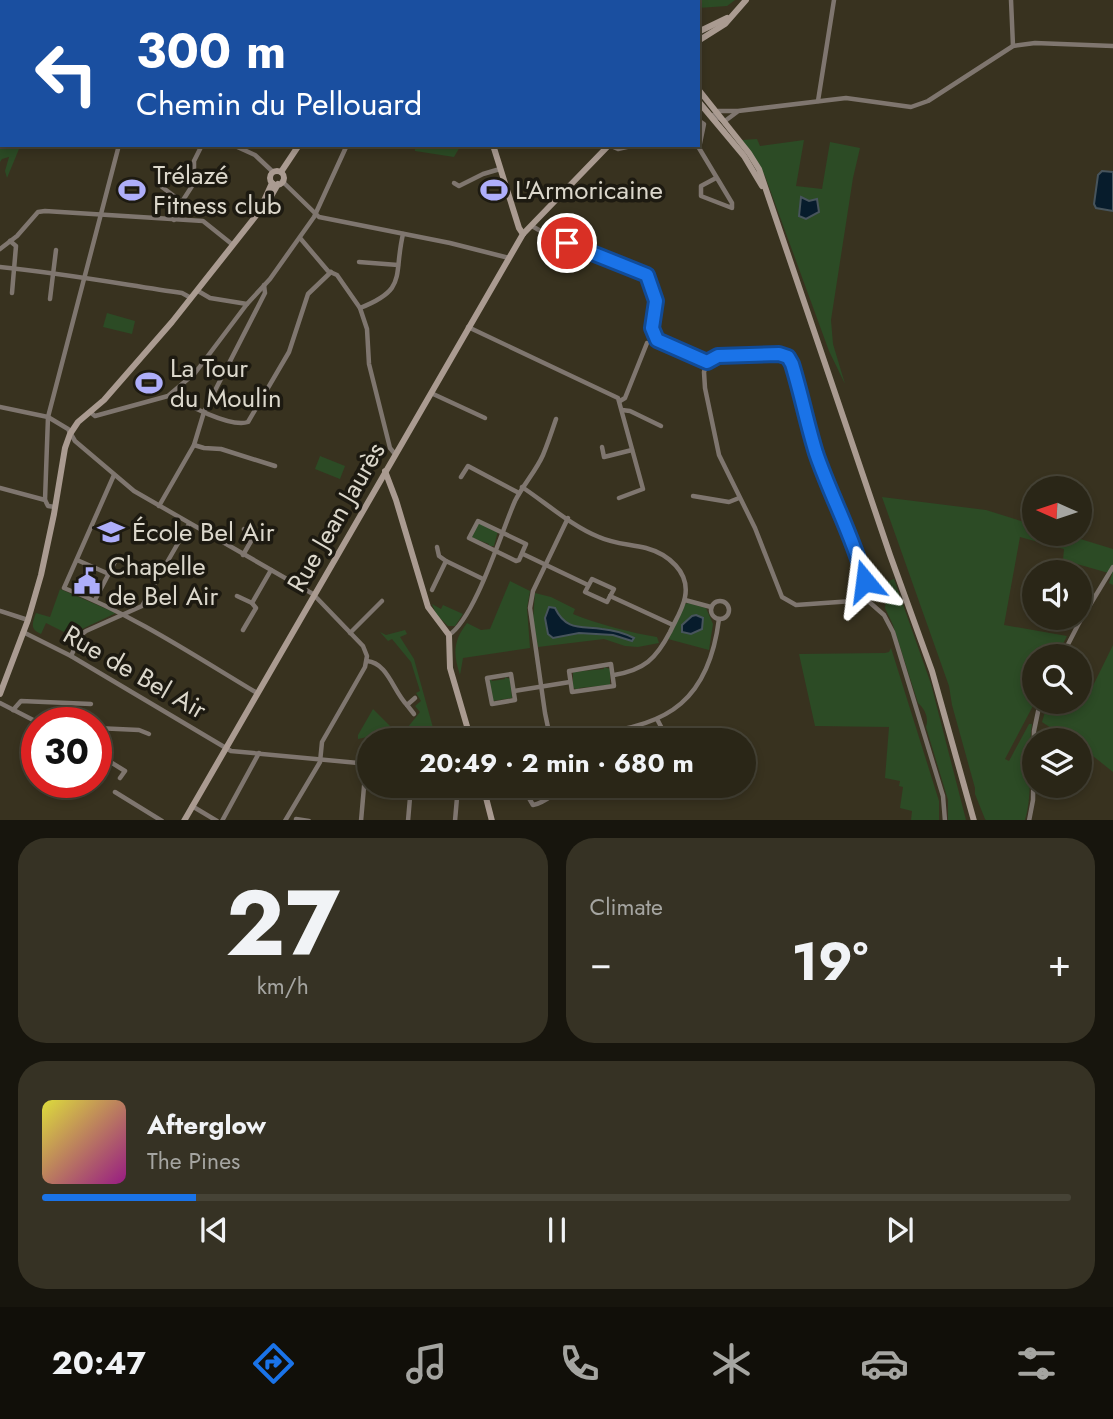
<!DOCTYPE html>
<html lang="en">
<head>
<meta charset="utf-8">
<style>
  :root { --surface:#2a2617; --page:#363224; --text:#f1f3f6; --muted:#a5a5a1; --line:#464336; --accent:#1a73e8 }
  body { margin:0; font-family:Jost,sans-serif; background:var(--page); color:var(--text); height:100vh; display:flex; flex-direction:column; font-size:26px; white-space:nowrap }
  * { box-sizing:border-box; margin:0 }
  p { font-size:23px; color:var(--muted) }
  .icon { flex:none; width:38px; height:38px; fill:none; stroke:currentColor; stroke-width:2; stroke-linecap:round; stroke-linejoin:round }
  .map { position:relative; height:820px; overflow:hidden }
  .details { display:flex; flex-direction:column; gap:18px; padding:18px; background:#17150d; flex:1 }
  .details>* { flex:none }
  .top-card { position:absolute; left:0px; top:0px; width:700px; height:147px; box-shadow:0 4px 10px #0003,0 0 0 2px var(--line); background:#1a4fa0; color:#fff; overflow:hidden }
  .needle { width:46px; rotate:273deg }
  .controls { position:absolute; left:1022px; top:476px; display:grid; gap:14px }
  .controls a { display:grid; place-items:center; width:70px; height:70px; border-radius:50%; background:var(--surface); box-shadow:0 4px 10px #0003,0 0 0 2px var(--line); font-size:35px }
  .speed { position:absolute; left:21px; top:707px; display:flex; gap:14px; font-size:35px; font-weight:700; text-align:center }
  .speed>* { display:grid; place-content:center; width:91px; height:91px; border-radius:50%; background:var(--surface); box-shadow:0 4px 10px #0003,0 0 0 2px var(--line); line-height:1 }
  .speed .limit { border:10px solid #d22; background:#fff; color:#111 }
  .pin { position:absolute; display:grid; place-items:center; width:60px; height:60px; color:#fff; margin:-30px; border:4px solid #fff; border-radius:50%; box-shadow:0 2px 7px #0007 }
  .me { position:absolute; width:77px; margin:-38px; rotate:344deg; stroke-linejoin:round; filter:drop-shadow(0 0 5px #0008) }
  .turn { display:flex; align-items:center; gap:24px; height:147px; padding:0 21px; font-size:32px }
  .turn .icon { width:91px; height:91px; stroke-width:2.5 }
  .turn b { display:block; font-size:49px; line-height:60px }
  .big { font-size:52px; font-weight:700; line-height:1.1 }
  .details .card { flex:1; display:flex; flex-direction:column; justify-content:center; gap:10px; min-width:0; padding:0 24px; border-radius:28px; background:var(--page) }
  .details .dial { align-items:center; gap:0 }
  .dial b { font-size:91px; line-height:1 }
  .song { display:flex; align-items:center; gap:21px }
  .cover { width:84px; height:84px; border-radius:10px; background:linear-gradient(135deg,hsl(60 70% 55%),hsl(310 70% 35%)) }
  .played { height:7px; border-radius:4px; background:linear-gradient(90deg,var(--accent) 15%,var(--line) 15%) }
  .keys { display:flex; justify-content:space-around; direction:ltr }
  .heat { display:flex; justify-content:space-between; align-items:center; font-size:38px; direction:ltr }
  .details .tiles { flex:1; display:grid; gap:18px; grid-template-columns:1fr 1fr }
  .card:last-child { grid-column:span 2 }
  .trip { position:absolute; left:357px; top:728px; width:399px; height:70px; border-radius:35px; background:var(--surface); box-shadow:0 4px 10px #0003,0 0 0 2px var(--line); font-weight:700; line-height:70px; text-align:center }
  .dock { display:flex; height:112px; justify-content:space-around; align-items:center; background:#110f09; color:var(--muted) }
  .dock .icon { width:49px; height:49px }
  .dock .selected { color:var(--accent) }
  .dock b { font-size:32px; color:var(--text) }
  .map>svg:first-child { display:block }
</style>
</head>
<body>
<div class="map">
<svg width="1113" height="821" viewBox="0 0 1113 821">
  <rect width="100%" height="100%" fill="#38321f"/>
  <g fill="#2c4b25">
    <polygon points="148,0 334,0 334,2 151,2"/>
    <polygon points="625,0 735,0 727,6 698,8 698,2"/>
    <polygon points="0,84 2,145 27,145 19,149 7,178 5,171 9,157 2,159 0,162"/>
    <polygon points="757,139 760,146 804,140 796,186 822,189 830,142 860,148 853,178 831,320 833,344 845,384 829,351 765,176 742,140"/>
    <polygon points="410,145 461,145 454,157 415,151 415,147"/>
    <polygon points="107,313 135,321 132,334 103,327"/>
    <polygon points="320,456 345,466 340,479 315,469"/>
    <path d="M882,497l104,13 48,15v9h30l49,15v36l-4,-2 3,-9 -49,-14 1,-11 -44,-12 -16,88 63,11 -10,20h-23l1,46 -30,57 4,2 20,-37h3c-5,32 2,65 -7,96l-38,1 -2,-2 -10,-25v-6l-23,-83 -3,-19z"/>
    <polygon points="479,523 494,531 498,531 494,546 488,546 489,544 472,538 472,534"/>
    <path d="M894,579l37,105 35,136h-18v-20l-22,-73c3,-9 -1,-18 -8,-24l-25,-78 -8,-17 1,-8 4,-2 -3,-6 -7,3 -5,-9z"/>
    <path d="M510,581l20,10 -3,17 3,40 -67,10 -3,17c-7,-21 -7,-34 7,-52l14,7 9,-1z"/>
    <path d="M60,589l56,24 -34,16 -6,9 -30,-15 -5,11c-11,-5 -9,-10 -5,-21l14,4z"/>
    <path d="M535,593l16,4 24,12 -2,5c24,10 59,19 84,23l2,6 -21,4 -13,-1 -21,-7 -66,8 -5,-28z"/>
    <polygon points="688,603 706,608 713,624 709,650 668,639 685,604"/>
    <polygon points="432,604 441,609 443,605 463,614 455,626 448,626 436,614"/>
    <polygon points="405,630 407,634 400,637 414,659 435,735 440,740 372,736 358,739 358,735 373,709 395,731 404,732 420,712 415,706 421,701 416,693 420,691 411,662 392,639 388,641 380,632 386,635"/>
    <polygon points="1113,645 1113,772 1093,756 1092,773 1080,773 1080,756 1092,755 1080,747 1080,740 1069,740 1042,722 1048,702 1080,702 1080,692 1088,696"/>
    <polygon points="891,648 939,801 939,820 911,820 912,811 900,808 903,787 899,786 900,781 885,778 889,727 815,726 799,654 885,653 889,652"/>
    <polygon points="604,667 610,669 610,685 579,688 579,690 573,688 573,672 604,669"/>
    <polygon points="505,677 510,679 512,698 493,701 489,681 491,679 492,681 505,679"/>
  </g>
  <g fill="#071c2c" stroke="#47545c" stroke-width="2">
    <polygon points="1102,171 1113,172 1113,211 1096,208 1094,204 1098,175"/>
    <polygon points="801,197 809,201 817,199 819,212 806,219 799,216"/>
    <path d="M549,607l6,1c11,23 26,18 47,21 11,1 22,4 32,9l-2,3 -19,-6 -34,-2 -26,5 -5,-4 -3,-16z"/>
    <polygon points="696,615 703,618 702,629 691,634 682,632 682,625 692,616"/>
  </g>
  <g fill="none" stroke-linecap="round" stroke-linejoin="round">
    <g stroke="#7f766f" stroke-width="4.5">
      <polyline points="41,0 43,2"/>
      <polyline points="1011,0 1013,46"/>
      <polyline points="97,2 98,0"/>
      <polyline points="414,2 415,0"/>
      <polyline points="0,42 2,44"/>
      <polyline points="818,101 834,0"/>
      <polyline points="718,111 738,111 846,98 911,107 928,101 1013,46 1035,43 1113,46"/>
      <polyline points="713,115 725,121 737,112"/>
      <polyline points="698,120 704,124 699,148 732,203 732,208 701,196 701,186 716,178"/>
      <polyline points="233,145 255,155 273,172"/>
      <polyline points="609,145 618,149 635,145"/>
      <polyline points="282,181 319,217 450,243 509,258"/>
      <polyline points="454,183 459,186 483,174 500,169"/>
      <polyline points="162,187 182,202"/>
      <polyline points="174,220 176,211 194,183 194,161 202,145"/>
      <polyline points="532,226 544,233 647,275 656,301 652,328 654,337 707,363"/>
      <polyline points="300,238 328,271 337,275 360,308 367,329 369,364 390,448 395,454"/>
      <polyline points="10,241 16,246 12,293"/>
      <polyline points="0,249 17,236 38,212 45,211 203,221 233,245"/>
      <polyline points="359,262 398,265"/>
      <path d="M0,267c61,6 121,17 182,26l9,5"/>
      <polyline points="198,291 210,298 247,304"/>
      <polyline points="50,299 56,250"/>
      <path d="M360,308c48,-19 33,-31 43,-74"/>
      <polyline points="468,327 618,398 643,489 619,498"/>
      <path d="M707,363l11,-7 61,-2 9,3 4,7c9,29 15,60 24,89 12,36 56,113 51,147"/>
      <polyline points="707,363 704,372 705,388 719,455 755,528 782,597 796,605 867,600"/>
      <polyline points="431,393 485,418"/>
      <path d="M171,394c15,11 60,34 77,28l41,-70 19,-58 23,-22"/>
      <polyline points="620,401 625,398 647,343"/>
      <polyline points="0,407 48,417 68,429 75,441 134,491 313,594 363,646 367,656 365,667 322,742 320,762 285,821"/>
      <polyline points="622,410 630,411 661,426"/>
      <polyline points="90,412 95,416 168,396 195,373 247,304 270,279 314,217 347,145"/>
      <polyline points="194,445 204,448 221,449 275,466"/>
      <polyline points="602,447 604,457 632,450"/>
      <path d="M114,475l-50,113c68,26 131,68 193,105"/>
      <polyline points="461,477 468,466 519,493"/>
      <path d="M522,487c24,16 51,40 77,50 15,7 31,7 47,11 22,6 44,24 39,49 -2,12 -10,24 -15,35 -14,27 -26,38 -56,43"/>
      <polyline points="0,488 45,500 48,506 55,507"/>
      <polyline points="693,496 729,502 739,498"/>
      <polyline points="45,500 48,417 119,145"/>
      <polyline points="159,506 194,445 204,412 265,293 264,285"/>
      <polygon points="478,521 526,544 519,560 516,561 469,538"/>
      <polyline points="437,547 439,556 446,561"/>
      <polyline points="523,554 588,585"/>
      <polyline points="243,555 254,536 244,529"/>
      <polyline points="77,560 109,574"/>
      <polygon points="592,579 614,589 607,602 585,592"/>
      <polyline points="432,590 446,561 483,579"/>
      <polyline points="237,596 252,603 271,570"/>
      <polyline points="610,596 673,625"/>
      <polyline points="95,600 118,556 160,576"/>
      <polyline points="685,600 711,607"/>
      <polyline points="867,600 884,615 893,632 943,796 945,821"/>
      <circle cx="720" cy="610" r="9"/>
      <polyline points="0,611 28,620"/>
      <polyline points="243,630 256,608 252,603"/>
      <polyline points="23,632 71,656 231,751 369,764"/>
      <polyline points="350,633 382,601"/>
      <path d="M449,635c26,-17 52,-102 66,-134 8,-16 21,-30 28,-46 5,-12 9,-24 13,-36"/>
      <polyline points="71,656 81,635 86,631 142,606 189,524"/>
      <polyline points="1062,656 1079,623 1113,567"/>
      <path d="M367,661c21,2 26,30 40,44l8,-7"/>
      <polygon points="611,664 614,686 572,692 569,671"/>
      <polygon points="511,674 515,700 492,704 487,678"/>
      <polyline points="514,691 570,682"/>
      <polyline points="0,703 39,723"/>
      <polyline points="407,705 414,714"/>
      <polyline points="13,710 21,701 91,704"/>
      <polyline points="657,719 668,740"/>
      <polyline points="96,728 139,730 149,734"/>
      <polyline points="550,737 545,713 530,608 533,591 568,518"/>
      <path d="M543,740l7,-3c14,2 29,-3 43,-4 77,-6 116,-35 126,-114"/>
      <polyline points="96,753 125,771 120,778"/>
      <path d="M522,786l11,19c13,-2 22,-14 35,-19"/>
      <polyline points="609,786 622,786"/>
      <polyline points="115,792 162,821"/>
      <polyline points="192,806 217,821"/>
      <polyline points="296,819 309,821"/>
      <polyline points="222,821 259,753"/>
      <polyline points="361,821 366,764"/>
      <polyline points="408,821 411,786"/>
      <polyline points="455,821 458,786"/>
      <polyline points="1029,821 1033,800 1034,731 1040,702"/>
    </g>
    <g stroke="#aa9b91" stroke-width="6">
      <polyline points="340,0 340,2"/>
      <polyline points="446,0 447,2"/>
      <polyline points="603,0 605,2"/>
      <polyline points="613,0 615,2"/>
      <polyline points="698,32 727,18"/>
      <polyline points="698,41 725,24 746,0"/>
      <polyline points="698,89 749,153 759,169 890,555 932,671 974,821"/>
      <polyline points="698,101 744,156 762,186"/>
      <polyline points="493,145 519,228 523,234"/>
      <circle cx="277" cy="178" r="7"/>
      <polyline points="281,172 299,145"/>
      <polyline points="263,203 272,183"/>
      <polyline points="385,471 396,500 428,607 449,635 450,668 471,740"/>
      <polyline points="0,694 28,620 41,575 54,514 65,448 70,434 78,422 104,400 172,322 270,198 278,184"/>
      <polyline points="483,786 492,821"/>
      <polyline points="184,821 523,234 609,145"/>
    </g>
  </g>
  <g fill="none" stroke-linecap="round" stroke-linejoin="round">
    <defs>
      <path id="route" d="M567,243l80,32 9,26 -4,27 5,12 50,22 11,-6 61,-2 9,3 4,7c9,29 15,60 24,89 15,44 37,83 49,128"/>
    </defs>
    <use href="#route" stroke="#114b97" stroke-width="18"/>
    <use href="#route" stroke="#1a73e8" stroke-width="12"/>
  </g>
  <defs>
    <symbol id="stadium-bare" viewBox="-9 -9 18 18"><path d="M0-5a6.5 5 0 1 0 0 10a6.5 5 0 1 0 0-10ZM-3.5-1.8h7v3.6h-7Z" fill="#aeaefa" stroke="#1d1a11" stroke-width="2.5" paint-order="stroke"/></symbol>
    <symbol id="school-bare" viewBox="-9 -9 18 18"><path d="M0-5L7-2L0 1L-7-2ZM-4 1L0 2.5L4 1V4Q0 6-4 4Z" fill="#aeaefa" stroke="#1d1a11" stroke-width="2.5" paint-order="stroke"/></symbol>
    <symbol id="civic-bare" viewBox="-9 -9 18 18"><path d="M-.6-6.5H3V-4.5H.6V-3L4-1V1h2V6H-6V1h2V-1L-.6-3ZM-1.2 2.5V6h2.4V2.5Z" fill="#aeaefa" stroke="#1d1a11" stroke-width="2.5" paint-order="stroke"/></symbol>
  </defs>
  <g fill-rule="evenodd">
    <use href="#stadium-bare" x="113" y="171" width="38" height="38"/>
    <use href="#stadium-bare" x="475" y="171" width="38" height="38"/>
    <use href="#stadium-bare" x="130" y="364" width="38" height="38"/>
    <use href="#school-bare" x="92" y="513" width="38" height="38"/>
    <use href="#civic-bare" x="68" y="562" width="38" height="38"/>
  </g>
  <g text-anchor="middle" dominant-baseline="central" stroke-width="7" stroke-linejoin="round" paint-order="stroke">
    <g font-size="26" fill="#dbd7cb" stroke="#1d1a11" text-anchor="start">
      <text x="153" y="175">Trélazé<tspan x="153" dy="30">Fitness club</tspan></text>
      <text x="515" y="190">L'Armoricaine</text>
      <text x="170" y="368">La Tour<tspan x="170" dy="30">du Moulin</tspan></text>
      <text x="132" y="532">École Bel Air</text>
      <text x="108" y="566">Chapelle<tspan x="108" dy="30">de Bel Air</tspan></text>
    </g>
    <g font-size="26" fill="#dbd7cb" stroke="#1d1a11">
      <text transform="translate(336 517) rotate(-60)">Rue Jean Jaurès</text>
      <text transform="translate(135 672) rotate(30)">Rue de Bel Air</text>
    </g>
  </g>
</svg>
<div class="controls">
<a><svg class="needle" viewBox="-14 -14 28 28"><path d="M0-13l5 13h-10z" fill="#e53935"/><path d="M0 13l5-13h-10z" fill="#a5a5a1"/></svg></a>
<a><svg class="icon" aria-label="sound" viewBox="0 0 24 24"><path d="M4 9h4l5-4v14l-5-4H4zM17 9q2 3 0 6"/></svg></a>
<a><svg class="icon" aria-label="search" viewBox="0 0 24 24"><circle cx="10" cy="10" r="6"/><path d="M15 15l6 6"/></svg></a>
<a><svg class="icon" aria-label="layers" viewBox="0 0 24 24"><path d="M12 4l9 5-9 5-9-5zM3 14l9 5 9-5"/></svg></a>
</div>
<div class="speed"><div class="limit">30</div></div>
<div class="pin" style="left:567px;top:243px;background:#d93025"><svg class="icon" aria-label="arrive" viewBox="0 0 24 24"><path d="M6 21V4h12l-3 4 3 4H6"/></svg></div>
<svg class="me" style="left:865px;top:581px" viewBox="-20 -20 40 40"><path d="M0-17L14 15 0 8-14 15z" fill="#1a73e8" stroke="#fff" stroke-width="4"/></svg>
<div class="trip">20:49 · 2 min · 680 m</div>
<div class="top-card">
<div class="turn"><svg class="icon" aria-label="left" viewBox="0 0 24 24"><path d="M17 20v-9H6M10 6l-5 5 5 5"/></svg><div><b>300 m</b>Chemin du Pellouard</div></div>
</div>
</div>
<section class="details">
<div class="tiles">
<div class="card dial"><b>27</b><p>km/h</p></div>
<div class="card"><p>Climate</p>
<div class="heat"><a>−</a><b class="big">19°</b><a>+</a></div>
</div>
<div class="card">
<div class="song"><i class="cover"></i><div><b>Afterglow</b><p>The Pines</p></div></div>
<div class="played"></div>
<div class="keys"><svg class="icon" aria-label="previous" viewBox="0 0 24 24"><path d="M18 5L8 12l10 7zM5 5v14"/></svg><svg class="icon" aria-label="pause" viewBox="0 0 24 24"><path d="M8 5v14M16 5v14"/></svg><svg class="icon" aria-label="next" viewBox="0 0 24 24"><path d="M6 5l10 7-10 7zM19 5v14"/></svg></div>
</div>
</div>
</section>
<nav class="dock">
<b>20:47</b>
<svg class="icon selected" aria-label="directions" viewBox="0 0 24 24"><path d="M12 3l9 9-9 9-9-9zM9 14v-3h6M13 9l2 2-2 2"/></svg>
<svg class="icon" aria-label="music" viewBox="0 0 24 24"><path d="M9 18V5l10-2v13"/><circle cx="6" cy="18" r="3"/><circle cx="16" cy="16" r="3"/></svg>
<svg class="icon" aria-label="phone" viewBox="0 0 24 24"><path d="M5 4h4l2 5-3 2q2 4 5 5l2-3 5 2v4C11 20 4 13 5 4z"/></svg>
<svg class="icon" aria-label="climate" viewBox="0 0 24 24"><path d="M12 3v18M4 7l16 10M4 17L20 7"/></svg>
<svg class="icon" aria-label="car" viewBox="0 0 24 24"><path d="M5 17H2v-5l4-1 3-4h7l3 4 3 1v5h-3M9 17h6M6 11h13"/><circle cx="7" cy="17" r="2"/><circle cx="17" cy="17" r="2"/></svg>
<svg class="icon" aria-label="filters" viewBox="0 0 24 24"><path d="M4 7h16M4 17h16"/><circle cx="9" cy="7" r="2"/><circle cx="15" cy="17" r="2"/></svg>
</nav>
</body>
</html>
